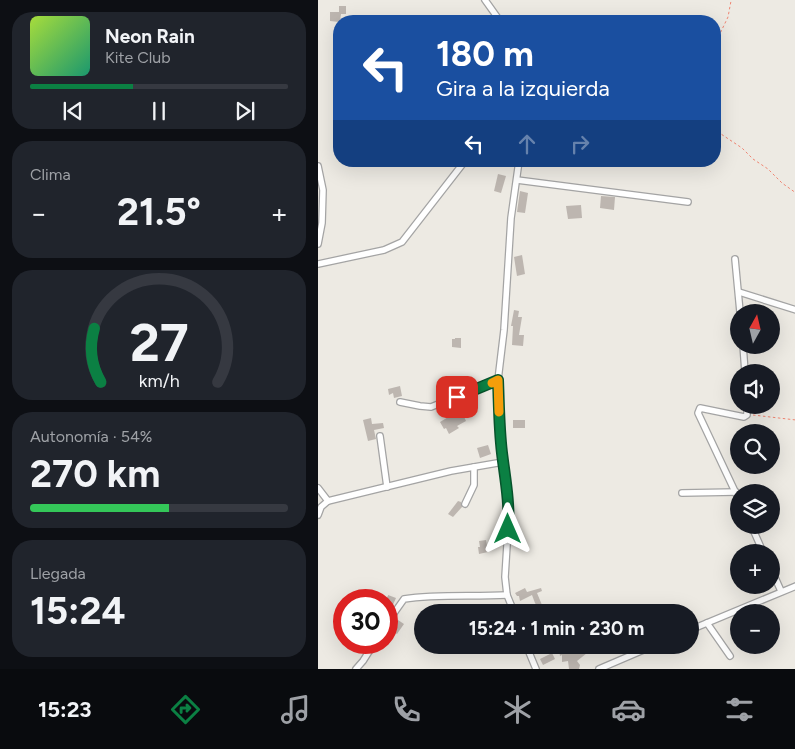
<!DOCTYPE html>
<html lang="es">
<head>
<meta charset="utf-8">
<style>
  :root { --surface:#171b24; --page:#20242c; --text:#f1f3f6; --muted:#9ea1a6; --line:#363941; --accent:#0b8043 }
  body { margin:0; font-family:Figtree,sans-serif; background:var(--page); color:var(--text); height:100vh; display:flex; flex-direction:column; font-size:19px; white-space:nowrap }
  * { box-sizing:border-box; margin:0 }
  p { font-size:16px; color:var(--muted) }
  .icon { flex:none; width:28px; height:28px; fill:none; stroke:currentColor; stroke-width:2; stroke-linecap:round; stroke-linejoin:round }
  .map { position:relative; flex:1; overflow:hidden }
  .details { display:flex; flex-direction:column; gap:12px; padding:12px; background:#0d0f14; width:318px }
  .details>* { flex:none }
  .guide { position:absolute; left:15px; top:15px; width:388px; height:152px; border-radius:20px; box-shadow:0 5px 20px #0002; background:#1a4fa0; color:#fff; overflow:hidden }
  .needle { width:32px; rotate:8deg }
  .controls { position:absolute; left:412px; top:304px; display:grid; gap:10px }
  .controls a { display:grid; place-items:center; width:50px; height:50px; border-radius:50%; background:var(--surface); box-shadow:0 5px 20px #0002; font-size:25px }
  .speed { position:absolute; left:15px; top:589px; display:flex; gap:10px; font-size:25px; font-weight:700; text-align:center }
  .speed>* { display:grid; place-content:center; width:65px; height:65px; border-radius:50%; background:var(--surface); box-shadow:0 5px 20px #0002; line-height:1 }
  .speed .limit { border:8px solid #d22; background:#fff; color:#111 }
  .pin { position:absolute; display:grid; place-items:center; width:42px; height:42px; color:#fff; margin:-21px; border-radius:10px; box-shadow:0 2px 8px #0006 }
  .me { position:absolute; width:55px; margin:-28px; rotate:0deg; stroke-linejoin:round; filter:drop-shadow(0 0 4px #0008) }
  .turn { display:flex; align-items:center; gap:18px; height:105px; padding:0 20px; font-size:22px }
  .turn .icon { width:65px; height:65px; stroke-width:2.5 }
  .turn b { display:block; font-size:35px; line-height:42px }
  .lanes { display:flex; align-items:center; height:48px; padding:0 20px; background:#0003; justify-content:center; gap:25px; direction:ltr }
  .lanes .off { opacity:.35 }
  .big { font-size:38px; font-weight:700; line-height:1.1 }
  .details .widget { flex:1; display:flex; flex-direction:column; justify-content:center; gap:8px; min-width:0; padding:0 18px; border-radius:20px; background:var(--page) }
  .details .dial { align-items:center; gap:0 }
  .dial svg { height:130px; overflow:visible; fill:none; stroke:var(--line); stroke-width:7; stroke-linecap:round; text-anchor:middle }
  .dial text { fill:var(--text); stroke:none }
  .song { display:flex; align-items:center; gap:15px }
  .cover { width:60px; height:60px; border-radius:8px; background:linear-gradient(135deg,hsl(80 70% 55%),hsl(160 70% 35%)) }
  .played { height:5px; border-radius:2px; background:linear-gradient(90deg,var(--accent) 40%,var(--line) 40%) }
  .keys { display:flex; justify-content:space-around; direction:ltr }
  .heat { display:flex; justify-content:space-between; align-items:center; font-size:28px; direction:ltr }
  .charge { height:8px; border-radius:4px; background:linear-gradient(90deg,#34c759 54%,var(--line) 0) }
  .trip { position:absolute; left:96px; top:604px; width:285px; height:50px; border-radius:25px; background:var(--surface); box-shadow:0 5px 20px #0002; font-weight:700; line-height:50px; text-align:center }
  .dock { display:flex; height:80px; justify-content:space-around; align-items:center; background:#090b0e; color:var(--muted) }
  .dock .icon { width:35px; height:35px }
  .dock .selected { color:var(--accent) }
  .dock b { font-size:22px; color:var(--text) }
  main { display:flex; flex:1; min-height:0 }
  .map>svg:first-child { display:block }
</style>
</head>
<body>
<main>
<section class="details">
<div class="widget">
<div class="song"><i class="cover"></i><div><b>Neon Rain</b><p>Kite Club</p></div></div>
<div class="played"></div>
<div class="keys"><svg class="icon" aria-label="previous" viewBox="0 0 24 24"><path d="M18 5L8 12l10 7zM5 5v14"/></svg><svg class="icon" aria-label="pause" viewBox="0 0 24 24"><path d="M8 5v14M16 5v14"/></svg><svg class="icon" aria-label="next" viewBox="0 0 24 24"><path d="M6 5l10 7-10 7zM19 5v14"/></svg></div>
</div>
<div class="widget"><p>Clima</p>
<div class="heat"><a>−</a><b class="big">21.5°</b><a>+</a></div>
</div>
<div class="widget dial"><svg viewBox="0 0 100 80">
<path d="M14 69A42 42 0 1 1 86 69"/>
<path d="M14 69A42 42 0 0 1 10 36" stroke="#0b8043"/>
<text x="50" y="56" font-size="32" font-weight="700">27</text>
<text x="50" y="72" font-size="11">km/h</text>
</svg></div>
<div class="widget"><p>Autonomía · 54%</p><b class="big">270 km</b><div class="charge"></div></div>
<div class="widget"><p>Llegada</p><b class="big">15:24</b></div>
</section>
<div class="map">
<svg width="478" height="669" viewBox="0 0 478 669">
  <rect width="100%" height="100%" fill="#edeae3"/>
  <g fill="#bdb6b0">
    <polygon points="21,6 28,6 28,14 23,14 22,21 21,22 12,21 12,12 21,12"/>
    <polygon points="180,174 188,176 183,193 176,191"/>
    <polygon points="202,191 210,193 207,213 199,212"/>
    <polygon points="283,196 297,197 296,210 282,208"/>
    <polygon points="263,205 264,218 250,219 248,206"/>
    <polygon points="204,255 207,274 199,276 196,257"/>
    <polygon points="196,310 201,311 200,317 204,317 201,335 206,335 205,346 194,345 195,326 193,326"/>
    <polygon points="137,338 143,338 143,348 134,347 134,339 137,339"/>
    <polygon points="144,378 147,388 125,397 122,390 127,389 126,384"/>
    <polygon points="82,386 84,396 76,398 75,393 71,395 70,389"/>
    <polygon points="141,406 148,421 139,426 141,428 131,434 128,428 126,429 122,422 132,416 132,414 135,413 133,410"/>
    <polygon points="53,418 54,424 65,423 66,428 56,430 58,439 50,441 45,420"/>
    <rect x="195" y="420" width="12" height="8"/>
    <polygon points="170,445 173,454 162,458 159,448"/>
    <polygon points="140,501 143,502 144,507 135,517 130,514"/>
    <polygon points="168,540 170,552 161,554 160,547 162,547 161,541"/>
    <polygon points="207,588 209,592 223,588 224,591 219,593 224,605 226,604 231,612 223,612 217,603 214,595 202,601 201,596 199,596 197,593"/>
    <polygon points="70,595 78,598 73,609 69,607 69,596 70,597"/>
    <polygon points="80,620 86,624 79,634 71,629 75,622 78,624"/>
    <polygon points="263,645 269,653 259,661 262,665 261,669 251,669 250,661 244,662 244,655 242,656 241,650 254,650 251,651 253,651"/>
    <polygon points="234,653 237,659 225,665 222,659"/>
  </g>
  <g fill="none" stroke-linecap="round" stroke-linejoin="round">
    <defs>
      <g id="minor">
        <polyline points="167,0 182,21"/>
        <polyline points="0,166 5,190 4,223 0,244"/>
        <polyline points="199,180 370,202"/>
        <polyline points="417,259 422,312"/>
        <polyline points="0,264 66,250 84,242 147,161"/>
        <polyline points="421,292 478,310"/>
        <polyline points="425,345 427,372"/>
        <polyline points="82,402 102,406 113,407 180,380"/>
        <polyline points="62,436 69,487"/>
        <polyline points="0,488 10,501 133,471 185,462"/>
        <polyline points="364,493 418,492"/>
        <polyline points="421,500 380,413 382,408 426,417 429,415 429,405"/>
        <polyline points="147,504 156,485 156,467"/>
        <polyline points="0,515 3,507 10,501"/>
        <polyline points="433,525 445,552"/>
        <polyline points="454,571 463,591"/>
        <polyline points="196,612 189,595 187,577 191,513 183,452 181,417 180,380 186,330 193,218 201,161"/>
        <path d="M69,623l17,-24c34,-5 69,-2 103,-4"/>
        <polyline points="389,623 412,656"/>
        <polyline points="372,630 478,586"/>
        <polyline points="208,645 218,669"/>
        <polyline points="38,669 45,661 57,642"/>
        <polyline points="281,669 337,645"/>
      </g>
    </defs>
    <use href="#minor" stroke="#a4a4a4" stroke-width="8"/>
    <g stroke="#ef8572" stroke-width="1" stroke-dasharray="2.5 2.5" stroke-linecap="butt">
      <polyline points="396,46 410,17 413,1"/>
      <polyline points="396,128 400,132 424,148 435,159 450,169 464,183 478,193"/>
      <polyline points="435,415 478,420"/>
    </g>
    <use href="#minor" stroke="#fff" stroke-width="5.5"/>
  </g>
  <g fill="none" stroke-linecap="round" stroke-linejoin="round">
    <defs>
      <path id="route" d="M139,397l41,-17c1,24 1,48 4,73 3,25 8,50 6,76"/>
    </defs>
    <use href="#route" stroke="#07532c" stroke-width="12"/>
    <use href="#route" stroke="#0b8043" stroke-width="9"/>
    <polyline stroke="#f59e0b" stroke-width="9" points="174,383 180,380 181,412"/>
  </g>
</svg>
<div class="controls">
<a><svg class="needle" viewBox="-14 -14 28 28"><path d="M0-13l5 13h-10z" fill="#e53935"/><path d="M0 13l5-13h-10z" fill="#9ea1a6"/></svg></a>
<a><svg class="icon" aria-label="sound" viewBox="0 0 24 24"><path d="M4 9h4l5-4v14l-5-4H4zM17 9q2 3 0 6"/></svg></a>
<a><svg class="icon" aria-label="search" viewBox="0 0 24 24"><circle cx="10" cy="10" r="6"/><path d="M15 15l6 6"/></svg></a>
<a><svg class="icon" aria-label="layers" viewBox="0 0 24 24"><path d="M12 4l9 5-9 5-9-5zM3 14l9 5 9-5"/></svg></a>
<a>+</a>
<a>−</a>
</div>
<div class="speed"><div class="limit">30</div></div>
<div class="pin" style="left:139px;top:397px;background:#d93025"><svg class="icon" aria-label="arrive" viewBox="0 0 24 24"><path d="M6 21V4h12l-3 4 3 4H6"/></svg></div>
<svg class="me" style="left:190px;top:529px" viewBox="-20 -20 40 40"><path d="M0-17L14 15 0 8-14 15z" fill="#0b8043" stroke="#fff" stroke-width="4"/></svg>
<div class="trip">15:24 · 1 min · 230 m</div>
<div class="guide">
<div class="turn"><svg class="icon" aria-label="left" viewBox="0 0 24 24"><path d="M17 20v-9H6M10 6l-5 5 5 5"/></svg><div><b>180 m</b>Gira a la izquierda</div></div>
<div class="lanes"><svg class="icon" aria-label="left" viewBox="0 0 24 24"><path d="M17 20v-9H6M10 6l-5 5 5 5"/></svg><svg class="icon off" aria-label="ahead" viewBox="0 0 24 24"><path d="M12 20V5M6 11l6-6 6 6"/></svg><svg class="icon off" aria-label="right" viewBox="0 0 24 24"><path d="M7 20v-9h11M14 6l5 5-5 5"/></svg></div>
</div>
</div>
</main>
<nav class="dock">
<b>15:23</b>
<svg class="icon selected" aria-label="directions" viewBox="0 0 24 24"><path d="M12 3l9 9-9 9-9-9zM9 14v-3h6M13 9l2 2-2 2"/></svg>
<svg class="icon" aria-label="music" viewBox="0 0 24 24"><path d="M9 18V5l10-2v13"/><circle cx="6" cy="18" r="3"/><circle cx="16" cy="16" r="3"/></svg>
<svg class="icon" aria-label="phone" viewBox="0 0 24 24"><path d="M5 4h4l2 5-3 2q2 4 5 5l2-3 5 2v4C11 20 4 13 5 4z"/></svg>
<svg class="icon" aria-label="climate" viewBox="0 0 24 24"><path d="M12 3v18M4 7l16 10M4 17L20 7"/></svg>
<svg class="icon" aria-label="car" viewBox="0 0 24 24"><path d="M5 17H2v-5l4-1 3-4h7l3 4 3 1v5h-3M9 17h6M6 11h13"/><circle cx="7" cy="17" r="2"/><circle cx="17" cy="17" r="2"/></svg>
<svg class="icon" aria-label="filters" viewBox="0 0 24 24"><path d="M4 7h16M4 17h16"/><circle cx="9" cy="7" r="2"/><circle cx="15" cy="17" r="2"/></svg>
</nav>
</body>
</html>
